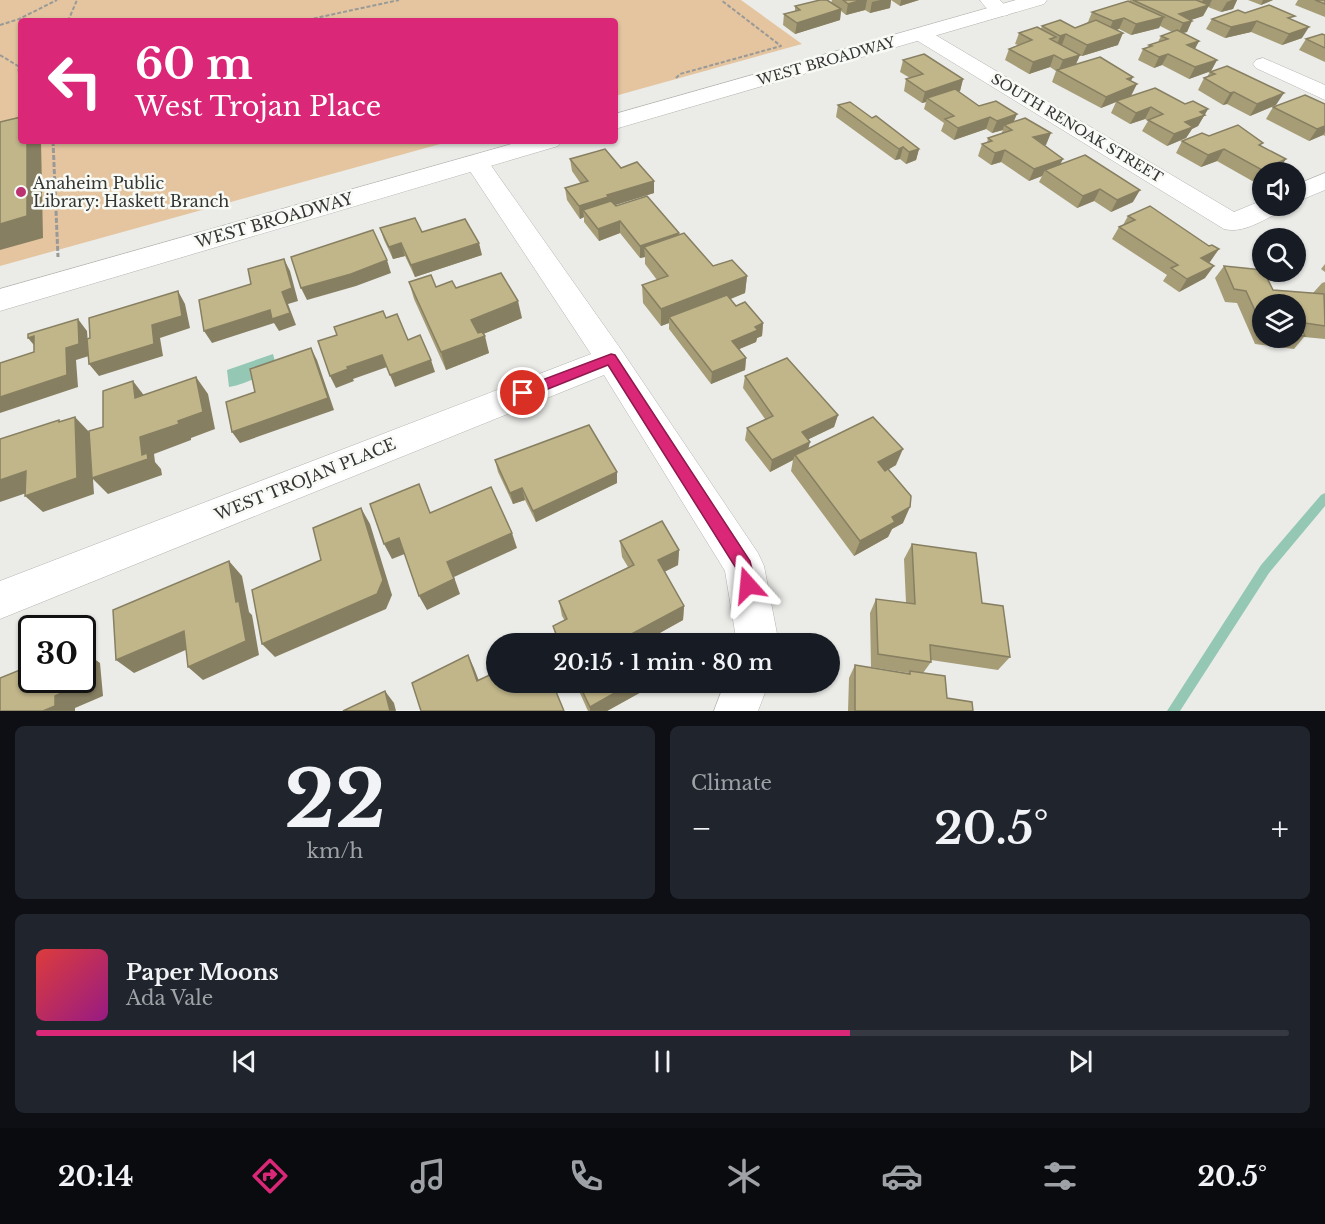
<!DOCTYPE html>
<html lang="en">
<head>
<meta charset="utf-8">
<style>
  :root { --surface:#171b24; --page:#20242c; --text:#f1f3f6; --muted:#9ea1a6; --line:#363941; --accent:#db2777 }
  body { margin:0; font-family:"Libre Baskerville",serif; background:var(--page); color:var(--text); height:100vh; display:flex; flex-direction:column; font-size:22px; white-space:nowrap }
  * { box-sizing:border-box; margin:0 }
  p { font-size:20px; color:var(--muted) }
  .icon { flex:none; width:33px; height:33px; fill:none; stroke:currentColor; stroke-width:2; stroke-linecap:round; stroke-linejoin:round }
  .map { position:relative; height:711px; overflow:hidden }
  .side { display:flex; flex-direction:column; gap:15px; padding:15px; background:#0d0f14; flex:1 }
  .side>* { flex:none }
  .banner { position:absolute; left:18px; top:18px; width:600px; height:126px; border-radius:6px; box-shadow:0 2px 4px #0004; background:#db2777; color:#fff; overflow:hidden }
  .tools { position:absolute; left:1252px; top:162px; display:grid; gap:12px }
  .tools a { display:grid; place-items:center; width:54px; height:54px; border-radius:50%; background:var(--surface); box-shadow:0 2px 4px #0004; font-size:30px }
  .speed { position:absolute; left:18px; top:615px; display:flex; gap:12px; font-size:30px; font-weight:700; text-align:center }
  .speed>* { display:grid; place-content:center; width:78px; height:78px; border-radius:50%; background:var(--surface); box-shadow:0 2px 4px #0004; line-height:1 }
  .speed .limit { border:3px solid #111; border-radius:9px; background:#fff; color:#111 }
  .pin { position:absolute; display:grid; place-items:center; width:51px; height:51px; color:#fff; margin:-26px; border:3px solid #fff; border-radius:50%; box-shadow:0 2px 6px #0007 }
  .me { position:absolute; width:66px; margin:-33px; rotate:342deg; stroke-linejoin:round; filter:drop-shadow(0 0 4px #0008) }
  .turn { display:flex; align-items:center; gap:21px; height:126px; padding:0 18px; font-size:27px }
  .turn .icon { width:78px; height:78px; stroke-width:2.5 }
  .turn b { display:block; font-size:42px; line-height:51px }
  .big { font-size:45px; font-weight:600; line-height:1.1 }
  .side .card { flex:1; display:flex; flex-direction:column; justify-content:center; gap:9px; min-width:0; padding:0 21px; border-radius:9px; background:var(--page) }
  .side .dial { align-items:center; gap:0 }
  .dial b { font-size:78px; line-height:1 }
  .song { display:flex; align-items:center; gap:18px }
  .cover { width:72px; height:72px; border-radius:9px; background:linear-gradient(135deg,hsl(0 70% 55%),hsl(310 70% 35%)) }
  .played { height:6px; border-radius:3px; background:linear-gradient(90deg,var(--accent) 65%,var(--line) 65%) }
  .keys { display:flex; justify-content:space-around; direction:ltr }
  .heat { display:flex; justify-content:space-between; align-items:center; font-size:33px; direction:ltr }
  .side .tiles { flex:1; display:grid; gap:15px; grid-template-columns:1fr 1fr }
  .card:last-child { grid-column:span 2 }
  .trip { position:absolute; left:486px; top:633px; width:354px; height:60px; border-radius:30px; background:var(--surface); box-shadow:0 2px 4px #0004; font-weight:600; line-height:60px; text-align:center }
  .dock { display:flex; height:96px; justify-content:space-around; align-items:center; background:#090b0e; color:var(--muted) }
  .dock .icon { width:42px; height:42px }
  .dock .selected { color:var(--accent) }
  .dock b { font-size:27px; color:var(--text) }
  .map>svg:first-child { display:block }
</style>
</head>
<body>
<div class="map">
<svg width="1325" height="711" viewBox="0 0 1325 711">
  <rect width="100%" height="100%" fill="#ebece8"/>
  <polygon fill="#e4c5a0" points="0,0 741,0 802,44 615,96 615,21 21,21 21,141 451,141 0,266"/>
  <path fill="#94c8b5" d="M273,354l4,15c-17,6 -30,15 -48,18l-2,-17z"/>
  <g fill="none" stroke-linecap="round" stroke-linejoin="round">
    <polygon fill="#94c8b5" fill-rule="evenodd" points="1325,493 1325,506 1269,573 1180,711 1167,711 1261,565 1321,495"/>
    <defs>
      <g id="minor">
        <path d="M980,0h20l10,11 -2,4c-13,3 -21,-5 -28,-15z"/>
        <path d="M920,28l7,2 307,182 29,-12v6h21l-4,6c-17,8 -37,22 -56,17l-311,-191 -3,-4 3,-4z"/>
        <polygon points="1263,58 1325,85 1325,100 1256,68 1253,64 1256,60"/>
        <polygon points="476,155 485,157 622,351 758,553 764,566 779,644 737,644 725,571 604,375 0,619 0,581 591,354 464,162 467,157"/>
        <polygon points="1325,173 1325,190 1296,202 1296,185"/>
        <polygon points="725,682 769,682 758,711 714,711"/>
      </g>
      <g id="secondary">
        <polygon points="1016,0 1047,0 1044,4 615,129 615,114"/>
        <polygon points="522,141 561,141 558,146 0,311 0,289"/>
      </g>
    </defs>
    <use href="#minor" stroke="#b3b5b0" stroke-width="1"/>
    <use href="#secondary" stroke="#b3b5b0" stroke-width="1"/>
    <g stroke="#999a97" stroke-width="2" stroke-dasharray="4 2" stroke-linecap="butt">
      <polyline points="68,21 77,0"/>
      <polyline points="302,21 399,0"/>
      <polyline points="0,25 19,19 57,0"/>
      <polyline points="0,55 18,66 21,87"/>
      <polyline points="676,78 680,74 781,46 721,0"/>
    </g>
    <polyline stroke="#999a97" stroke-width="3" stroke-dasharray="5 2" stroke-linecap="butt" points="53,141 58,257"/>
    <use href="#minor" fill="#fff" fill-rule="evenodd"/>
    <use href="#secondary" fill="#fff" fill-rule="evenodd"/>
  </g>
  <g fill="#a69d77" fill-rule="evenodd">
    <polygon points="832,0 919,0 900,6 891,0 890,8 870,13 865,10 846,15 841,11 840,20 795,34 783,25 784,14 795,11 795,6 831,3"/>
    <polygon points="1130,0 1237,0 1233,9 1221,12 1208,7 1203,16 1191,20 1187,32 1183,33 1199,41 1195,49 1217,60 1211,71 1189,79 1162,65 1154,68 1138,60 1143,49 1148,48 1149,45 1158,42 1161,36 1172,32 1160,26 1159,28 1131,35 1119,29 1116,30 1118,45 1082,56 1062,45 1080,55 1076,64 1131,81 1131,96 1185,104 1208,109 1198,126 1192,129 1186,138 1167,146 1142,131 1148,121 1145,119 1130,124 1111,113 1116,102 1101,108 1052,82 1056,71 1050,67 1029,74 1005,60 1009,49 1018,45 1015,44 1019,33 1041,29 1042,26 1075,28 1088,22 1092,12 1129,1"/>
    <polygon points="1248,0 1273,0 1261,5"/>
    <polygon points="1298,0 1325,0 1325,17 1295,5"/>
    <polygon points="1245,13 1292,20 1302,38 1282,45 1251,32 1225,38 1206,29 1212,19"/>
    <polygon points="1325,35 1325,62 1299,50 1306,39"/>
    <polygon points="903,60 963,79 960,91 958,92 979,106 1014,122 1046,145 1044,145 1060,164 1133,202 1111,212 1094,201 1077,208 1039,182 1042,176 1029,181 1001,162 991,165 978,156 982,144 987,143 988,138 1001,134 1003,130 992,133 986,129 954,140 941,131 944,123 924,109 926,102 922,103 904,91 906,79 910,78 900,72"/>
    <polygon points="1210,72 1276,105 1250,116 1227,104 1223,105 1198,90 1204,78 1207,77"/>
    <polygon points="1325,104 1325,136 1323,135 1309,141 1266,119 1273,107"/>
    <polygon points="838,105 872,118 919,149 916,160 906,164 900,159 895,160 836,117"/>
    <polygon points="1209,136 1261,146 1278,171 1275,172 1263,172 1263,178 1254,182 1217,161 1201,167 1176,153 1182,141"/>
    <polygon points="570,159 621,168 654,181 654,193 615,205 678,235 713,266 747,276 745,293 731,299 736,306 763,323 762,336 757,338 756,342 739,349 746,358 745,370 711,384 669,329 669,323 661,326 643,303 642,285 657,280 645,264 645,257 640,258 620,233 599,241 584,222 584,217 580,219 567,200 565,188 581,184 572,171"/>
    <polygon points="1128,216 1210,262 1208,263 1205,278 1179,292 1163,281 1167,275 1112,239 1119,227 1123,225"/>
    <polygon points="380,228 422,232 482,255 415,277 405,256 393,259 384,240"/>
    <polygon points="1325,264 1325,272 1321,269"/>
    <path d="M1224,266l49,24 40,3 9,-10 3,-1v57l-21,-2 -10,12 -39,-5 -18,-41 -12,-1 -10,-24zM1263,304h33v34h-33z"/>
    <polygon points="409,282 436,287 456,288 522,318 483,334 489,353 446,370 414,299"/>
    <polygon points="745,376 838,415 834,427 808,439 808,448 896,465 888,470 903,523 892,529 888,537 854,556 791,471 793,460 770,472 745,440 747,428 765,419 743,388"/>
    <polygon points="495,460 617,472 617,483 536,522 525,500 513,504 498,472"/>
    <polygon points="620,541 679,550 678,565 664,572 684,606 683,620 640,644 558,644 553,626 565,621 562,616 559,601 628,567 622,557"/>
    <polygon points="912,544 982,603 1010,657 998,670 931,660 931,662 923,673 947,698 973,711 848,711 849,678 855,665 908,674 909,673 871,667 870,613 876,599 906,603 904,559"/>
    <polygon points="575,682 643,682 643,691 607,711 588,711"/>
  </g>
  <g fill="#877f61">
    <polygon points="862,0 867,0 865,10 846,15 848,4"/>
    <polygon points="880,0 891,0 890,8 870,13 872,2"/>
    <polygon points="901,0 919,0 900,6"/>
    <polygon points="1203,0 1212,0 1203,16 1182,23 1179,14 1199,8"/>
    <polygon points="1232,0 1237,0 1233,9 1221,12 1227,2"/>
    <polygon points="1263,0 1273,0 1261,5"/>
    <polygon points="841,9 840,20 795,34 797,23"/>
    <polygon points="1164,17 1159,28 1131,35 1136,24"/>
    <polygon points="1124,18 1119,29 1108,33 1113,21"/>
    <polygon points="1192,21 1187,32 1178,34 1183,23"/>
    <polygon points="1257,21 1251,32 1225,38 1231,27"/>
    <polygon points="1309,27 1302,38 1282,45 1289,34"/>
    <polygon points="1123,33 1118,45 1082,56 1087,45"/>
    <polygon points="1066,34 1062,45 1056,47 1060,36"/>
    <polygon points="1199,41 1193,52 1187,45"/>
    <polygon points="1168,54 1162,65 1154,68 1159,57"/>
    <polygon points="1054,55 1050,67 1029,74 1033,62"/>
    <polygon points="1080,55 1075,66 1058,72 1063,60"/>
    <polygon points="1217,60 1211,71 1189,79 1195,67"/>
    <polygon points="1133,77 1127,88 1137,84 1131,96 1101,108 1106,97 1127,79"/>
    <polygon points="963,79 960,91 931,100 927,98 926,102 922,103 925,92"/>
    <polygon points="1234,92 1227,104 1223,105 1230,93"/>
    <polygon points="1284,93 1276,105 1250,116 1257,104"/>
    <polygon points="1151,107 1145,119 1130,124 1136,113"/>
    <polygon points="1208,109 1198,126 1192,129 1186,138 1167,146 1174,134 1185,122 1200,112"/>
    <polygon points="1017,114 1012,126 1004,125 1003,130 992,133 997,121"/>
    <polygon points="990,117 986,129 954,140 958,128"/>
    <polygon points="1325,126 1325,132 1323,135 1309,141 1317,129"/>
    <polygon points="1051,133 1046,145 1028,149 1033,137"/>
    <polygon points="27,141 41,141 43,238 0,250 0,224"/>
    <polygon points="903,147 900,159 895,160 899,149"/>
    <polygon points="919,149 916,160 906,164 909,152"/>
    <polygon points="1224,149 1217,161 1201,167 1208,155"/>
    <polygon points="1005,150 1001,162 991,165 995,153"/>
    <polygon points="1063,159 1057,171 1045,170 1042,176 1029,181 1034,169"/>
    <polygon points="1286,159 1278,171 1275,172 1263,172 1263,178 1254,182 1262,170"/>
    <polygon points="654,181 654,193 609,207 583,210 584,217 580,219 579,206 607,195"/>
    <polygon points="1100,189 1094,201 1077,208 1083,196"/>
    <polygon points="1140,190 1133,202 1111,212 1117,200"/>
    <polygon points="620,221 620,233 599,241 598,229"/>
    <polygon points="679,233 678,245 644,247 645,257 640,258 640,246"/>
    <polygon points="401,243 405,256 393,259 389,247"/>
    <polygon points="479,243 482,255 415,277 411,265"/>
    <polygon points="1219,249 1210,262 1193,270 1201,258"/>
    <polygon points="284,259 290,271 298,301 288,304 296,325 279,331 274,323 212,343 204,331 270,310 282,292"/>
    <polygon points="387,260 391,273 356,286 307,300 301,288"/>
    <polygon points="1214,266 1205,278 1179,292 1187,279"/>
    <polygon points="747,276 745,293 673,321 669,317 669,323 661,326 661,309"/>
    <polygon points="178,291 185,304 190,328 160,338 163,356 99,376 89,364 152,325"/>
    <polygon points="518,301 522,318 476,337 471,320"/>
    <polygon points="78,319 87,331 89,356 76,360 78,387 0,413 0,397 66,348"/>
    <polygon points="763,323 762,336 757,338 756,342 730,353 732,341 755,327"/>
    <polygon points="34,336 38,350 28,338"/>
    <polygon points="485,336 489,353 446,370 441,352"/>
    <polygon points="311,348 317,360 334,410 240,443 232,432"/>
    <polygon points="382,355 387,367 353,379 354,381 336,388 330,376 347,367"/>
    <polygon points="746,358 745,370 711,384 712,372"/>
    <polygon points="431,360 435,372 395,387 390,375"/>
    <polygon points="196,377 208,394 215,429 191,438 191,440 154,454 155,462 161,469 162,475 108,494 93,479 94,494 43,512 25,496 75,417 91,434 142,455 140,437 178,421"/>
    <polygon points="133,381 146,398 135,398"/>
    <polygon points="838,415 834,427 799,444 802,432"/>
    <polygon points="810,442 807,454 795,455 793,460 770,472 772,460"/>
    <polygon points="903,449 896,465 872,478 878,462"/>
    <polygon points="26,471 44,487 0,502 0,480"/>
    <polygon points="617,472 617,483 536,522 533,511"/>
    <polygon points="522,488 525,500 513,504 510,493"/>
    <polygon points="910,507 903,523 892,529 888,537 854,556 860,541 892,517"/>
    <polygon points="361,508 370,524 392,595 386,609 275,657 262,644"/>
    <polygon points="512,533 517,548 454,577 460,594 427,610 419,596 447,562"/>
    <polygon points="399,538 407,553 392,559 384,544"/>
    <polygon points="679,550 678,565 658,575 658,560"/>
    <polygon points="229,561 242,576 249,612 252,615 259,655 203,680 188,667 236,602"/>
    <polygon points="684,606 683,620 640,644 623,644 622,639"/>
    <polygon points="184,631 199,644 134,673 116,660"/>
    <polygon points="82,650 100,663 103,696 75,708 75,711 43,711 55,696 82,665"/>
    <polygon points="468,655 474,668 484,694 477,681"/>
    <polygon points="634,682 643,682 643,691 607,711 590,711 590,707"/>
    <polygon points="385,691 394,703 396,711 390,711"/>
  </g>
  <g fill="#c1b68a" stroke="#877f61" stroke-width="1.5">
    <polygon points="820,0 827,0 841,9 797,23 784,14 800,10 795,6"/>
    <polygon points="843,0 862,0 848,4"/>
    <polygon points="1133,0 1196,0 1209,5 1179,14 1192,21 1183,23"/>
    <polygon points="1315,0 1325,0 1325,4"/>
    <polygon points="1128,1 1164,17 1136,24 1124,18 1113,21 1092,12"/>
    <polygon points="1269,5 1295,16 1288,18 1309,27 1289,34 1257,21 1231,27 1212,19 1238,10 1245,13"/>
    <polygon points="1060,20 1075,28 1096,20 1123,33 1087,45 1066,34 1060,36 1042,26"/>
    <polygon points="1037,27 1056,37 1050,39 1080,55 1063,60 1054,55 1033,62 1009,49 1032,40 1019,33"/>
    <polygon points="1177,30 1199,41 1187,45 1217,60 1195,67 1168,54 1159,57 1143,49 1152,46 1149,45 1168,39 1161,36"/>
    <polygon points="1322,34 1325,35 1325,48 1306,39"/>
    <polygon points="924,54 963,79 925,92 906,79 923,74 903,60"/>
    <polygon points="1100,57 1133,77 1127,79 1137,84 1106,97 1057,70"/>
    <polygon points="1227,66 1284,93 1257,104 1234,92 1230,93 1204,78 1215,74 1210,72"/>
    <polygon points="1155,88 1185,104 1193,101 1208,109 1200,112 1205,115 1185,122 1193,127 1174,134 1148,120 1163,114 1151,107 1136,113 1116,101"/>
    <polygon points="955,89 979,106 996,101 1017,114 997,121 990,117 958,128 945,119 954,116 927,98"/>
    <polygon points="1305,95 1325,104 1325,126 1317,129 1273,107"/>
    <polygon points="850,102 872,118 876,116 919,149 909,152 903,147 899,149 838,105"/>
    <polygon points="21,117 21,141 27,141 27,216 0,224 0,122"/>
    <polygon points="1025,118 1051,133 1033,137 1063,159 1034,169 1005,150 995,153 982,144 992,141 988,138 1012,130 1004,125"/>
    <polygon points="1238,125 1263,143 1259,145 1286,159 1262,170 1224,149 1208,155 1182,141 1202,133 1209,136"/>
    <polygon points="605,149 621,168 637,162 654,181 607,195 608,197 579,206 565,188 588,181 570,159"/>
    <polygon points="1085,155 1140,190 1117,200 1100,189 1083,196 1045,170"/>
    <polygon points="647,196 679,233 640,246 620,221 598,229 583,210 611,201 616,206"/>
    <polygon points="1150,206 1209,246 1212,245 1219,249 1201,258 1214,266 1187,279 1171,268 1178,265 1119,227 1135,220 1128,216"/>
    <polygon points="415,218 422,232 465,219 479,243 411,265 401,243 389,247 380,228"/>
    <polygon points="373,230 387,260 351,274 301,288 291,257"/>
    <polygon points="684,233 713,266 732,260 747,276 661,309 642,285 668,276 644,247"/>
    <polygon points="284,259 292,288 282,292 290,313 272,319 270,310 204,331 199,300 251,284 248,269"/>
    <polygon points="1224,266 1263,270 1273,290 1324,294 1325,326 1298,322 1305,336 1296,335 1296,304 1263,304 1263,328 1246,291 1234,289"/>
    <polygon points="501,273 518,301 471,320 478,333 482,332 485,336 441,352 409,282 431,275 436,287 452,281 456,288"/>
    <polygon points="178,291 182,316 152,325 154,344 89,364 87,339 90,338 89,318"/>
    <polygon points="727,295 736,306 745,302 763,323 755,327 758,330 732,341 746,358 712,372 669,317"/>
    <polygon points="383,311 386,318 397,314 408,340 420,335 431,360 390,375 382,355 347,367 348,369 330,376 318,341 337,335 334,327"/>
    <polygon points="78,319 79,344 66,348 67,375 0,397 0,363 34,352 34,336 28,338 28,334"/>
    <polygon points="311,348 328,398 232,432 226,402 255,392 250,369"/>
    <polygon points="787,358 838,415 802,432 810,442 772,460 747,428 773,416 745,376"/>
    <polygon points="196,377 203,412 178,421 179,424 140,437 142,455 147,453 148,459 92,478 89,431 103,427 103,391 133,381 135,398"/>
    <polygon points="75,417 77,478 25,496 26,471 0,480 0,439 59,420 59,422"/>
    <polygon points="873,417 903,449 878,462 885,471 888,469 911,496 910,507 892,517 895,522 860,541 795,455"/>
    <polygon points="589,425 617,472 533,511 522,488 510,493 495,460"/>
    <polygon points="419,484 430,513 491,487 512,533 447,562 454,579 419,596 399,538 384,544 370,504"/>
    <polygon points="361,508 383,580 377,594 262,644 252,590 321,560 313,528"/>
    <polygon points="662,521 679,550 658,560 684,606 622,639 625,644 560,644 553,626 567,619 559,601 634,565 620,541"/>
    <polygon points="912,544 976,553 982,603 1003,606 1010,657 930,645 931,662 878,654 876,599 915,604"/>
    <polygon points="229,561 236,602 239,601 246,641 188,667 184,631 116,660 113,610"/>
    <polygon points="468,655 477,681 496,672 496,682 552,682 564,711 421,711 412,683"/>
    <polygon points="32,665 32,680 82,680 82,665 83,683 55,696 55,706 43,711 0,711 0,678"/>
    <polygon points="855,665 910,674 910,671 945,676 947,698 972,702 973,711 855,711"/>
    <polygon points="578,682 634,682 590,707"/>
    <polygon points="385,691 390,711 343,711"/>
  </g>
  <polygon fill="#db2777" stroke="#8e194d" stroke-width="1.5" points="611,354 615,355 750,561 756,585 754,591 748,594 742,591 736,568 608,365 523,399 518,397 516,393 518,389"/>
  <circle fill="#bb3371" stroke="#f8faf5" stroke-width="2" cx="21" cy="192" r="6"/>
  <g text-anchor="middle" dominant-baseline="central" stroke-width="5" stroke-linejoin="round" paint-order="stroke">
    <g font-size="14" fill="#353534" stroke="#f8faf5">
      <text transform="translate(826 61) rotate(-16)">WEST BROADWAY</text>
      <text transform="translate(1077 128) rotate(31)">SOUTH RENOAK STREET</text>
    </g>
    <g font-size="16" fill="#353534" stroke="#f8faf5" text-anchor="start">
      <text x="33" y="183">Anaheim Public<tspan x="33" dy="18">Library: Haskett Branch</tspan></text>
    </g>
    <g font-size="16" fill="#353534" stroke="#f8faf5">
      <text transform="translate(274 220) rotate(-16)">WEST BROADWAY</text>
      <text transform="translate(305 479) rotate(-22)">WEST TROJAN PLACE</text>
    </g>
  </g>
</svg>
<div class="tools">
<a><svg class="icon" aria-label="sound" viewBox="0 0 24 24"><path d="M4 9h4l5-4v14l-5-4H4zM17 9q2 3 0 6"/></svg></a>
<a><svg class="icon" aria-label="search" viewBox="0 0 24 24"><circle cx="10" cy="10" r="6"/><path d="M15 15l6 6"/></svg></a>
<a><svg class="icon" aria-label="layers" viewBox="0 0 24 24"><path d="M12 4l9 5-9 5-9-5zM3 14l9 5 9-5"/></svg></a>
</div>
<div class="speed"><div class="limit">30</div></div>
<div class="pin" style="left:523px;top:393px;background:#d93025"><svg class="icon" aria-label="arrive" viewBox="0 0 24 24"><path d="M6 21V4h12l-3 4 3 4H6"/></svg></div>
<svg class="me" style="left:748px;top:585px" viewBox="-20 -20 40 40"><path d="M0-17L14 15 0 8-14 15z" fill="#db2777" stroke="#fff" stroke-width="4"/></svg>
<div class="trip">20:15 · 1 min · 80 m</div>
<div class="banner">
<div class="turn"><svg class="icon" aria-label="left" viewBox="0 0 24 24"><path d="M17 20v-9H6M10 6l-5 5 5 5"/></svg><div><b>60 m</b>West Trojan Place</div></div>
</div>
</div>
<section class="side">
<div class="tiles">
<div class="card dial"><b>22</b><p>km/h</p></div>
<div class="card"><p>Climate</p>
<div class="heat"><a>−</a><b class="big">20.5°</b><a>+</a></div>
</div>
<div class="card">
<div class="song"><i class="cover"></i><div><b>Paper Moons</b><p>Ada Vale</p></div></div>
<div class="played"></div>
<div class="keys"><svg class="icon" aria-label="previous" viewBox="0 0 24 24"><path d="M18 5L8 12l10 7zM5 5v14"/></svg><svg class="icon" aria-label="pause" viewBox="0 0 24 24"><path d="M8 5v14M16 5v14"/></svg><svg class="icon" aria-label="next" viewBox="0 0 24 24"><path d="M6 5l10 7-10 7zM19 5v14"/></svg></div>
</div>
</div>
</section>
<nav class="dock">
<b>20:14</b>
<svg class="icon selected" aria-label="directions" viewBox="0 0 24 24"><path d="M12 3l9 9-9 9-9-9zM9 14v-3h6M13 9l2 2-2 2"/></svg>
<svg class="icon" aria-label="music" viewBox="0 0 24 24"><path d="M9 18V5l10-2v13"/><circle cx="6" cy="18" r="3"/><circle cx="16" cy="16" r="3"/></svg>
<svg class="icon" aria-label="phone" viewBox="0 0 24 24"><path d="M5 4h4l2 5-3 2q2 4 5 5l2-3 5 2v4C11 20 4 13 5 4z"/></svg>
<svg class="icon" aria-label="climate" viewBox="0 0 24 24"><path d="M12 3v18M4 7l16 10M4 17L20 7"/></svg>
<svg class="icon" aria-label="car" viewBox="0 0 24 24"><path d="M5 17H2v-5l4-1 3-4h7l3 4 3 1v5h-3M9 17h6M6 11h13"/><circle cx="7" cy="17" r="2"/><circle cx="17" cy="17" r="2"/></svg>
<svg class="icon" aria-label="filters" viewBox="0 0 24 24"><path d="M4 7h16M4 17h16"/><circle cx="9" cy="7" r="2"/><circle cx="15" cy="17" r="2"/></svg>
<b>20.5°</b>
</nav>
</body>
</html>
